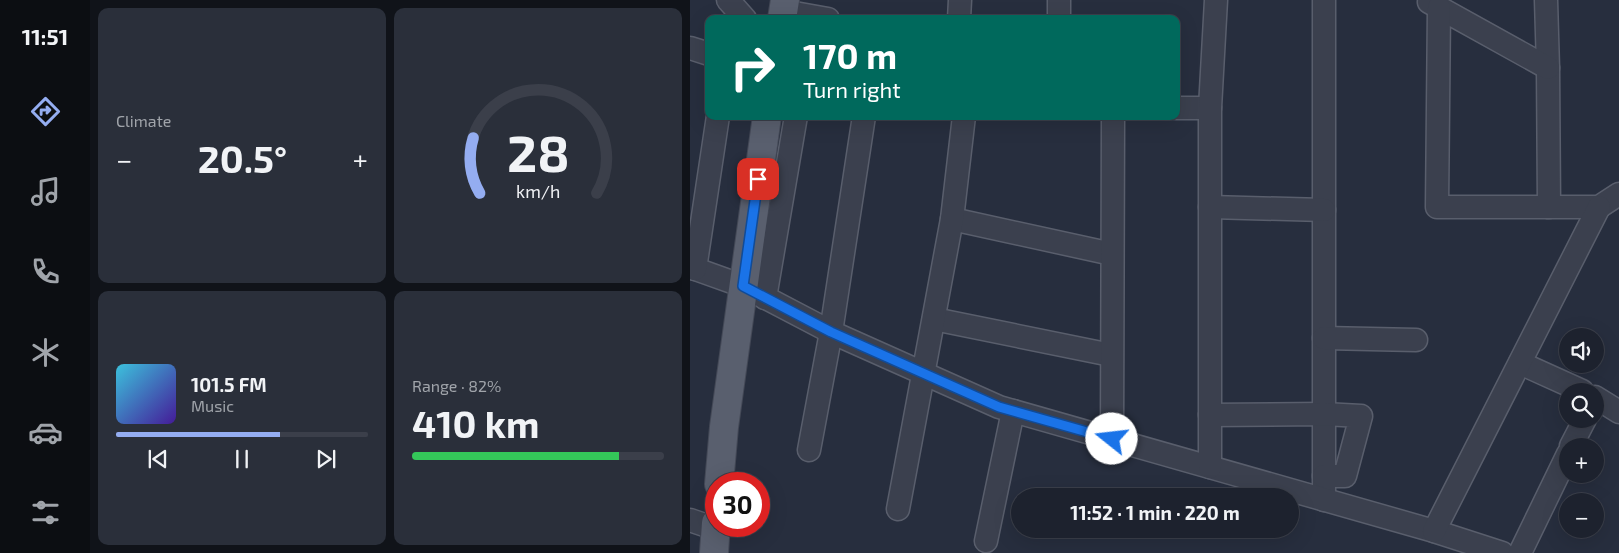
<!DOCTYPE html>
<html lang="en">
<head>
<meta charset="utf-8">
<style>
  :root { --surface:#1d222e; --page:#2a2f3a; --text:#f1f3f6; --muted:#a0a4aa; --line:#3b3f4a; --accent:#94adf1 }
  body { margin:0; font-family:"Exo 2",sans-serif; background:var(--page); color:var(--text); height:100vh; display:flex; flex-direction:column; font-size:19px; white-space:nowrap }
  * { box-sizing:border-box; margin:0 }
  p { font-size:16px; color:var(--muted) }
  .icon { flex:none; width:28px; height:28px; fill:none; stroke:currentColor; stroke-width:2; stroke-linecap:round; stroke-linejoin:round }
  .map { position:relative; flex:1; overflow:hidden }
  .details { display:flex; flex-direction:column; gap:8px; padding:8px; background:#101319; width:600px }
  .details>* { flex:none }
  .banner { position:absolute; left:15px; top:15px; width:475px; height:105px; border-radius:10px; box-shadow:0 5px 20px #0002,0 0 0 1px var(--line); background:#00695c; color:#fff; overflow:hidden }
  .controls { position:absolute; left:869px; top:328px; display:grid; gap:10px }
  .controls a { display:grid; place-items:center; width:45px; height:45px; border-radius:50%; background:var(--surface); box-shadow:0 5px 20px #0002,0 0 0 1px var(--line); font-size:25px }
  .speed { position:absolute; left:15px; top:472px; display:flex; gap:10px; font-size:25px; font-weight:700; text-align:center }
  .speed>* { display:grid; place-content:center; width:65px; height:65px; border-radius:50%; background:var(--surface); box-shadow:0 5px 20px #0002,0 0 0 1px var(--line); line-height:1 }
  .speed .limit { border:8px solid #d22; background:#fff; color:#111 }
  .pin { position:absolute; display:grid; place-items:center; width:42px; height:42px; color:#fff; margin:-21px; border-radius:10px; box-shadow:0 2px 8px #0006 }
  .me { position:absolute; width:55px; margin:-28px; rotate:286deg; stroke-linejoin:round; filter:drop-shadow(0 0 4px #0008) }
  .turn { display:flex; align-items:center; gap:18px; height:105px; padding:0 15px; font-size:22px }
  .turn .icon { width:65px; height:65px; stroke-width:2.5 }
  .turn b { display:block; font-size:35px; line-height:42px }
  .big { font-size:38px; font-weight:700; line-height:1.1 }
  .details .card { flex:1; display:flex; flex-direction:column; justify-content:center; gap:8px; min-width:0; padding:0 18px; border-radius:10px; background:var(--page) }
  .details .dial { align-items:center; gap:0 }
  .dial svg { height:130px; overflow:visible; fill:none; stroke:var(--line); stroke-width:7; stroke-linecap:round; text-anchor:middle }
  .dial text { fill:var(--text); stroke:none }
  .song { display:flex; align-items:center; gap:15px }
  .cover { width:60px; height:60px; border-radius:8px; background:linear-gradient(135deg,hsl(190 70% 55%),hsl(260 70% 35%)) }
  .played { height:5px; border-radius:2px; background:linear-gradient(90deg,var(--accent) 65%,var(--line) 65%) }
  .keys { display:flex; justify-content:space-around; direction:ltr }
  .heat { display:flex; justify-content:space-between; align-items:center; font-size:28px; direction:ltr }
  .charge { height:8px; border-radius:4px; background:linear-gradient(90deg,#34c759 82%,var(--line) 0) }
  .details .tiles { flex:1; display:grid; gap:8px; grid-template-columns:repeat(2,1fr) }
  .trip { position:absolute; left:321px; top:488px; width:288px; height:50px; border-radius:25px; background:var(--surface); box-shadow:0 5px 20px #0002,0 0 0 1px var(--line); font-weight:700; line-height:50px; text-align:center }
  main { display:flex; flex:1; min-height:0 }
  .tab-bar { display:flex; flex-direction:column; width:90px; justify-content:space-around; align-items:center; background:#0c0e12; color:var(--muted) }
  .tab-bar .icon { width:35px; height:35px }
  .tab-bar .selected { color:var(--accent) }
  .tab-bar b { font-size:22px; color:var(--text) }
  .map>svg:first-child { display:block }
</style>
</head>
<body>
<main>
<nav class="tab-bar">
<b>11:51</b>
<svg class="icon selected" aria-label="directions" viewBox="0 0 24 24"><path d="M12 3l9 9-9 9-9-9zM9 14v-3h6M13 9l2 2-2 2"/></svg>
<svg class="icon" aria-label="music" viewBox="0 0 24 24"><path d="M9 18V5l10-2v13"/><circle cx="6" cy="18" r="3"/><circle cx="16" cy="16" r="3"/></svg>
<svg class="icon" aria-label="phone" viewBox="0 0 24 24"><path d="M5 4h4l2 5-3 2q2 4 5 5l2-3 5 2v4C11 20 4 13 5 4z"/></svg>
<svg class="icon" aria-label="climate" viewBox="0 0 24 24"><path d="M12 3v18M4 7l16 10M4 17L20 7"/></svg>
<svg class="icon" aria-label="car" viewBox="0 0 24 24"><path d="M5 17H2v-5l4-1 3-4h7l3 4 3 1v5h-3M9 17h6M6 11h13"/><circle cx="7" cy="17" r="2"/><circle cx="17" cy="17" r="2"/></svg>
<svg class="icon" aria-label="filters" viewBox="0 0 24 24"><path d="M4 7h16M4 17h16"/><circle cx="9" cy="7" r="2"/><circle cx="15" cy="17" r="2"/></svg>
</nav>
<section class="details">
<div class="tiles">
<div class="card"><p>Climate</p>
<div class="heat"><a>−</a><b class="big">20.5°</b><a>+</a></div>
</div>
<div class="card dial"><svg viewBox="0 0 100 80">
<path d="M14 69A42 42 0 1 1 86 69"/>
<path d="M14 69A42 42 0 0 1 10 35" stroke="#94adf1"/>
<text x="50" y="56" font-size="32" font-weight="700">28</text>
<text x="50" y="72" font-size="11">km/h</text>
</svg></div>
<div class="card">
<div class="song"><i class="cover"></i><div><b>101.5 FM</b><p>Music</p></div></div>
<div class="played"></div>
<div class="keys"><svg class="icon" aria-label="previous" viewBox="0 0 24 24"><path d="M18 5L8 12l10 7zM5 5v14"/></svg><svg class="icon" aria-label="pause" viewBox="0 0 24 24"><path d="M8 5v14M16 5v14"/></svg><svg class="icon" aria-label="next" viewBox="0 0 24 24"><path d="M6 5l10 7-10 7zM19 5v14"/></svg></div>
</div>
<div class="card"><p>Range · 82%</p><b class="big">410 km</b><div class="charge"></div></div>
</div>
</section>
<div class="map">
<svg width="929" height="553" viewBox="0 0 929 553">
  <rect width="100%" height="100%" fill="#272e3e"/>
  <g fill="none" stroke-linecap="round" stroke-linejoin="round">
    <defs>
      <g id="minor">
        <polyline points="38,0 55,19"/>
        <polyline points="369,0 369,19"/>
        <polyline points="634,0 634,500"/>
        <polyline points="856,0 858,68 859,207"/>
        <polyline points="739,2 858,68"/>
        <polyline points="749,8 747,207 909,207 929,194"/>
        <polyline points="93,11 138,19"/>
        <polyline points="269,19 270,0"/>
        <polyline points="0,48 19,54"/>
        <polyline points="486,108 520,108"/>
        <polyline points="520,207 634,210"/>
        <polyline points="262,219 422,254"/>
        <polyline points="0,267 53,286 141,332 309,407 744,531 812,553"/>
        <polyline points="5,269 28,116"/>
        <polyline points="75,298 106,116"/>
        <polyline points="244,319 421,355"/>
        <polyline points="634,338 726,340"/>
        <polyline points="830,363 892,391"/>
        <polyline points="905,397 929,412"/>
        <polyline points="520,415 634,414 671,416 655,476 634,476"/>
        <polyline points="422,439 423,116"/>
        <polyline points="881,446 895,419"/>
        <polyline points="119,450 141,332 174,116"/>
        <polyline points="520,467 520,108 526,0"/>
        <polyline points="208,509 262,219 274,116"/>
        <polyline points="0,520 26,529"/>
        <polyline points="744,531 909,207"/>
        <polyline points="296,541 323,411"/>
        <polyline points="830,553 878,454"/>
      </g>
      <g id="major">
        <polyline points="92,19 95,0"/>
        <polyline points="29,484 34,427 77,116"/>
        <polyline points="24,553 26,523"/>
      </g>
    </defs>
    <use href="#minor" stroke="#595e6c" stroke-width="25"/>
    <use href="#major" stroke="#444957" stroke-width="30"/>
    <use href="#minor" stroke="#3b404e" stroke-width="22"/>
    <use href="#major" stroke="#595f6e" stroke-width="28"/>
  </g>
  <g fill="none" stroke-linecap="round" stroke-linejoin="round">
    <defs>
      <polyline id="route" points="68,179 53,286 141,332 309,407 422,439"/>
    </defs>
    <use href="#route" stroke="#114b97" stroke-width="12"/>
    <use href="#route" stroke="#1a73e8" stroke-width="9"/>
  </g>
</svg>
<div class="controls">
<a><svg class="icon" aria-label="sound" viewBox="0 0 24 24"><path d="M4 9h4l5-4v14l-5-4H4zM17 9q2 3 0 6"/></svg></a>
<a><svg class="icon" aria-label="search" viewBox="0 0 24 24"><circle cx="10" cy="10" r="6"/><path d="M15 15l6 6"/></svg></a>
<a>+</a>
<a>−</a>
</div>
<div class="speed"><div class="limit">30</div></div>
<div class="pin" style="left:68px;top:179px;background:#d93025"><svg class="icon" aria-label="arrive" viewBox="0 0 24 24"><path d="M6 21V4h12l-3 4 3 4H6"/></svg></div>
<svg class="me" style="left:422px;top:439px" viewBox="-20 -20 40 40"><circle r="19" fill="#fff"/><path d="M0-13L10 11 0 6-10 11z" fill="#1a73e8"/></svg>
<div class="trip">11:52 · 1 min · 220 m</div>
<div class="banner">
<div class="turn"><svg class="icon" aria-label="right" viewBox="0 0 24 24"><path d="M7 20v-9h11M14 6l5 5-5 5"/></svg><div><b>170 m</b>Turn right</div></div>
</div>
</div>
</main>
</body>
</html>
